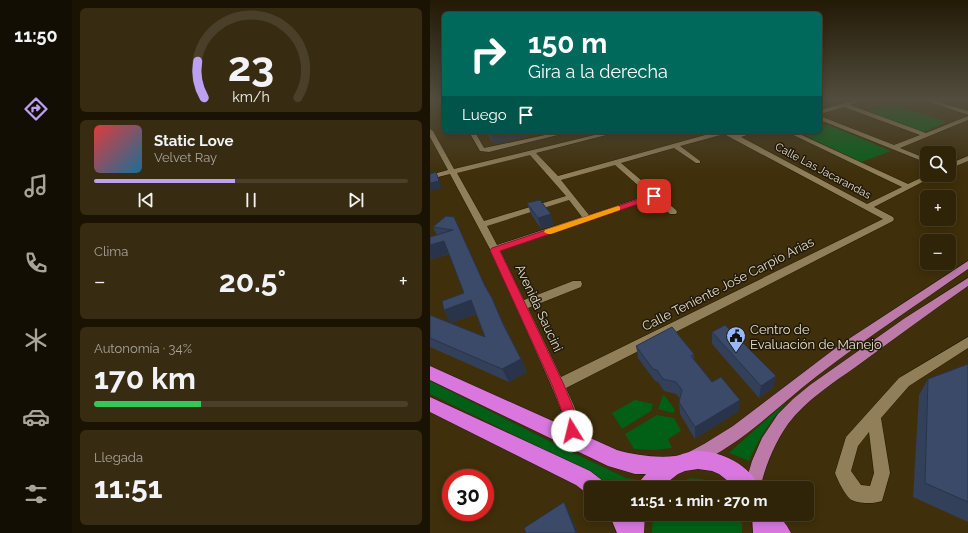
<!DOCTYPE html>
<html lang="es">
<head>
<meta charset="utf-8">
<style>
  :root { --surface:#2f2308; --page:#372b12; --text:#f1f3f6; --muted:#a7a49c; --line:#4a4029; --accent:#bca0f2 }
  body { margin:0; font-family:Raleway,sans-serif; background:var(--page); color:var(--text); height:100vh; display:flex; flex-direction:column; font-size:15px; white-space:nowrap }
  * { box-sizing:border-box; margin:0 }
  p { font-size:13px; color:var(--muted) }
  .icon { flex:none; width:22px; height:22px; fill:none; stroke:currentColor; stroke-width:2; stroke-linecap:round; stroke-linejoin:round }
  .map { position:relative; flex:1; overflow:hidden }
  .panel { display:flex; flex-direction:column; gap:8px; padding:8px; background:#1a1304; width:358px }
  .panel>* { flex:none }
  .banner { position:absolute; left:12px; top:12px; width:380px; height:122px; border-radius:6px; box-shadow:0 2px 10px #0003,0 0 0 1px var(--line); background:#00695c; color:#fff; overflow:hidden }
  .buttons { position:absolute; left:490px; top:146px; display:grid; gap:8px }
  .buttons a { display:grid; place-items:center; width:36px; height:36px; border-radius:6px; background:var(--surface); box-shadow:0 2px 10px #0003,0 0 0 1px var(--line); font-size:20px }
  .speed { position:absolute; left:12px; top:469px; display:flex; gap:8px; font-size:20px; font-weight:700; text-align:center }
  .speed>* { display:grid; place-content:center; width:52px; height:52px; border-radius:50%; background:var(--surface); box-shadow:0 2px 10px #0003,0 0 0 1px var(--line); line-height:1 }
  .speed .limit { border:6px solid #d22; background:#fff; color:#111 }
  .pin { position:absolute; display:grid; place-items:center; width:34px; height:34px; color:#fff; margin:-17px; border-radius:8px; box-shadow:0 2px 6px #0006 }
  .me { position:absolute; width:44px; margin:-22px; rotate:351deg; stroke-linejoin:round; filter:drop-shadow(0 0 3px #0008) }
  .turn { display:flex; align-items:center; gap:14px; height:84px; padding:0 20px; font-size:18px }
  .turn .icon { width:52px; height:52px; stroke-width:2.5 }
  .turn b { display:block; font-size:28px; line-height:34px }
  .then { display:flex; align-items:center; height:38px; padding:0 20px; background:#0003; gap:8px; font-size:15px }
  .big { font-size:30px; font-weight:700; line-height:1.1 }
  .panel .tile { flex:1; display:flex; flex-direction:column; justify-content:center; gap:6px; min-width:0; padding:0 14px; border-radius:6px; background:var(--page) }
  .panel .dial { align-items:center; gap:0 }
  .dial svg { height:104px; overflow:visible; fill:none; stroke:var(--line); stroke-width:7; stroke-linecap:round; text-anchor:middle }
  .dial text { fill:var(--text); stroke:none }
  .song { display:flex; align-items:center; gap:12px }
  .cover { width:48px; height:48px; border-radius:6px; background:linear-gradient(135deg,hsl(0 70% 55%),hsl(200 70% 35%)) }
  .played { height:4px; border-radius:2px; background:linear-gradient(90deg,var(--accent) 45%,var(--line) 45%) }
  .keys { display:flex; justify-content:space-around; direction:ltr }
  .heat { display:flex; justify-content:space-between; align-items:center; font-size:22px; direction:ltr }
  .charge { height:6px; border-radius:3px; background:linear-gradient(90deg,#34c759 34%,var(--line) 0) }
  .trip { position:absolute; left:154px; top:481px; width:230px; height:40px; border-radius:6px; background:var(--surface); box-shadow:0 2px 10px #0003,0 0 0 1px var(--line); font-weight:700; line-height:40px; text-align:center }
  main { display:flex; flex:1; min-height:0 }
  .tab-bar { display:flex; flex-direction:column; width:72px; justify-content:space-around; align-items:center; background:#130e03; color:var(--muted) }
  .tab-bar .icon { width:28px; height:28px }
  .tab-bar .on { color:var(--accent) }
  .tab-bar b { font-size:18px; color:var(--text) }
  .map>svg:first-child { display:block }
</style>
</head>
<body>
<main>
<nav class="tab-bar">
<b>11:50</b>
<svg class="icon on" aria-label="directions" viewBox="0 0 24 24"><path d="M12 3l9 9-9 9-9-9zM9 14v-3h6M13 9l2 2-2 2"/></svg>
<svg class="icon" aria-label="music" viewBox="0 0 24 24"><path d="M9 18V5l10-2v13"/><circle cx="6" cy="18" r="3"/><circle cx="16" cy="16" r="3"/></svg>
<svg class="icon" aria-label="phone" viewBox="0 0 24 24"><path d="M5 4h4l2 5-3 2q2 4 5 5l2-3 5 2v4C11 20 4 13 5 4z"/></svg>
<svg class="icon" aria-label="climate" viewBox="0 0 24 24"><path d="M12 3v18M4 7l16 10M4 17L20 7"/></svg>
<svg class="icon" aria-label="car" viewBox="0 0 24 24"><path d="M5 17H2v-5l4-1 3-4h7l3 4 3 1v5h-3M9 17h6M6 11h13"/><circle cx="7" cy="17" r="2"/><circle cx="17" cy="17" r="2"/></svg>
<svg class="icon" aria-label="filters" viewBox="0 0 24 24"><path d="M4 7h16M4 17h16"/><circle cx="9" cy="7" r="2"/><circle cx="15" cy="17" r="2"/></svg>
</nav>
<section class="panel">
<div class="tile dial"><svg viewBox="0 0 100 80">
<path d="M14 69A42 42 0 1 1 86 69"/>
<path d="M14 69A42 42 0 0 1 9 41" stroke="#bca0f2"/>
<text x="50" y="56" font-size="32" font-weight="700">23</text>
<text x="50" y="72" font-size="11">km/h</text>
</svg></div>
<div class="tile">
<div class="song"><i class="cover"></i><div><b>Static Love</b><p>Velvet Ray</p></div></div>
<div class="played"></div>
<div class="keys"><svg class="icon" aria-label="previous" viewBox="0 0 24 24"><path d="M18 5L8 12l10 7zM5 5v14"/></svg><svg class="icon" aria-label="pause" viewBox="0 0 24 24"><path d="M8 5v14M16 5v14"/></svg><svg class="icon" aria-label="next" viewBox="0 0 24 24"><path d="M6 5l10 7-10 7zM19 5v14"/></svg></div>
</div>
<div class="tile"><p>Clima</p>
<div class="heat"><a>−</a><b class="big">20.5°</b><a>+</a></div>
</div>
<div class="tile"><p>Autonomía · 34%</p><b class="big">170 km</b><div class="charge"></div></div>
<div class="tile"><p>Llegada</p><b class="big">11:51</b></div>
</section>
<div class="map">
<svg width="538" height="533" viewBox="0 0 538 533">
  <rect width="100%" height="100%" fill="#3f2f0a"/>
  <g fill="#016016">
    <polygon points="462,104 517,122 493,132 438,111"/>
    <polygon points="399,125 461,151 431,162 370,133 390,132 390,127"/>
    <polygon points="0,381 133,448 196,478 210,480 206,488 179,488 158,471 0,394"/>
    <polygon points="233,395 235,396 245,410 243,413 228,409"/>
    <polygon points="205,400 223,404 221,411 192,429 182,413"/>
    <path d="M357,401c-16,19 -28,37 -38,60l-20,-8z"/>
    <polygon points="227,415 244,418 251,431 238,439 242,448 225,450 204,449 195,434"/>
    <path d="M261,478c12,1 22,2 32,10h-52l7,-5z"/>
    <polygon points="223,514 310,514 312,523 312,533 222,533"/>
  </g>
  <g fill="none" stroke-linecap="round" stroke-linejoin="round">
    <defs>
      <g id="minor">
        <polygon points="426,100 434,100 420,105 496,133 538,116 538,120 470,148 497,159 497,163 390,120 390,116 464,145 490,135 414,107 390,114 390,110"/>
        <polygon points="494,100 502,100 538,111 538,115"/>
        <path d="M0,129l3,2 21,38 153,-37h11l-82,21 22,23 158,-44h15l5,3 10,-3h10l-15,5 126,67 35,-17 -115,-55h8l113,52 19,-9h9l-62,32 19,10 1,2 -1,2 -327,167c8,19 19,35 10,56l-5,2 -5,-2 -2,-5 2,-17 -15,-37 -61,-136 -40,-75 -20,5v-4l18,-5 -18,-33zM294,134l159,85 -322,158 -33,-69 53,-21 1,-3 -1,-3h-8l-49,19 -24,-50 153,-51 17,15h6l1,-2 -1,-2 -55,-47 53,-15 22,15h4v-2l-20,-15zM100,155l36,41 -82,25 -27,-48zM185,165l34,30 -60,20 -28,-35zM139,200l13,17 -85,28 -10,-19z"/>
        <polygon points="39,132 45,132 54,148 129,132 140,132 59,152 50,151"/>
        <polygon points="538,156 538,161 519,169 519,164"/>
        <path d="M538,337v11l-59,38 -28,32 9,55 -8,28c-8,3 -25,3 -32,-2 -6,-6 -12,-18 -15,-26l11,-36 53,-59zM439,432l5,41 -4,13 -9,-1 -10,-14 7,-25z"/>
      </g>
      <g id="major">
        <path d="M538,261v8c-50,35 -102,69 -151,107 -40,31 -76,69 -123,89l-5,-3 -3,-5 3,-5 15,-8 29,-18 108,-82z"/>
        <path d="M538,278v8c-38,26 -74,53 -111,80 -24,17 -51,34 -69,58 -14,20 -22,41 -28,64h-16l8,-27 10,-23 16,-24 15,-15 17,-14 95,-67z"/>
      </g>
      <g id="highway">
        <path d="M0,366l187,84c17,5 39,8 58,6 8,-1 15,-6 24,-5 23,0 52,15 61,37h-23l-18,-14 -7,-3 -14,-2 -13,2 -7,3 -18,14h-23l3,-7 6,-7h-11l-27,-8 -178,-86z"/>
        <polygon points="0,397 160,471 173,481 176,488 161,488 161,496 159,495 146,485 0,412"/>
        <polygon points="179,514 215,514 214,533 187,533"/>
        <polygon points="322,514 348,514 357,526 361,533 323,533"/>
      </g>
    </defs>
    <use href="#minor" stroke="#231800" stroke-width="1"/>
    <use href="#major" stroke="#231800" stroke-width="1"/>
    <use href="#highway" stroke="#231800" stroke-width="1"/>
    <use href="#minor" fill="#907f59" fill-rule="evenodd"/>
    <use href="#major" fill="#bc7aa9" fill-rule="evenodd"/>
    <use href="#highway" fill="#d977df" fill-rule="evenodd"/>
  </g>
  <g fill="#33405a">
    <polygon points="56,132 117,132 64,144"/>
    <polygon points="97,203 124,225 111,229 101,214"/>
    <polygon points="16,216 55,286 91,359 97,372 79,382 0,347 0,315 55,337 46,314 21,323 14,310 34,293 19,254 0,260 0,237 7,235 3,227"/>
    <polygon points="282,332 346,376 343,388 329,398 282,344"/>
    <polygon points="206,346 264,354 264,359 282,382 309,411 265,439 250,414 249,402 250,398 246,394 234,391 228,382 225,381 208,358"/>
    <polygon points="538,364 538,522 483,497 489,395 498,379"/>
  </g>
  <g fill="#29344a">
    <polygon points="5,100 14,100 14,103 7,104"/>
    <polygon points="73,132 117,132 64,144 61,135"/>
    <polygon points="6,172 12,188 0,191 0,183"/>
    <polygon points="121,214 124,225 111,229 108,218"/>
    <polygon points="14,241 20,253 0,260 0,245"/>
    <polygon points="41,300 48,313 21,323 14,310"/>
    <polygon points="91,359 97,372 79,382 72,369"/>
    <polygon points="346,376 343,388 329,398 331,386"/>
    <polygon points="310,400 309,411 265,439 265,427"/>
    <polygon points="134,502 139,512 148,533 146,533"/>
  </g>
  <g fill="#3b4a69" stroke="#29344a">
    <polygon points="59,132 73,132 61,135"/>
    <polygon points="6,172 9,181 0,183 0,174"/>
    <polygon points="110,200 121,214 108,218 97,203"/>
    <polygon points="16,216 24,217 55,286 62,298 73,324 91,359 72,369 0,338 0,315 55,337 41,300 14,310 12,301 34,293 14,241 0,245 0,237 23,230 3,227"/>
    <polygon points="295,325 346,376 331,386 282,332"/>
    <polygon points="242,327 264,354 261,356 282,382 291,377 310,400 265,427 249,402 252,390 246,382 233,379 227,370 223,369 206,346"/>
    <polygon points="538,364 538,502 495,483 498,379"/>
    <polygon points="134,502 146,533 96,533 94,528"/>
  </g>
  <linearGradient id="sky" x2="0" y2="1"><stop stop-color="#231a06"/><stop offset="0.57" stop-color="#524d3e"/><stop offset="1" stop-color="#524d3e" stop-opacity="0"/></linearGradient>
  <rect width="538" height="175" fill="url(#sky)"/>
  <polygon fill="#e11d48" stroke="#92132f" points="224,194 226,195 226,198 70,251 134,385 149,422 147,435 142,437 137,435 135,431 136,422 122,385 60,250 62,248"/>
  <polygon fill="#f59e0b" points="188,206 190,207 190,210 121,234 118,234 114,232 115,230"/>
  <defs>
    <symbol id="civic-pin" viewBox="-11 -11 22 30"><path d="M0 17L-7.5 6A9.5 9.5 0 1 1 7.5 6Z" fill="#96b6fd" stroke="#20190a"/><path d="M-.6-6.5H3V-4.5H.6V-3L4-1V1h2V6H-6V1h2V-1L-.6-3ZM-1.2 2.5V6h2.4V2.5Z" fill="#111"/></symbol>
  </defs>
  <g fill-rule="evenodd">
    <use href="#civic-pin" x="295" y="325" width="22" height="30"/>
  </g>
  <g text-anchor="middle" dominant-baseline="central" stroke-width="3" stroke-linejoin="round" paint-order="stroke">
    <g font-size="11" fill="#e5dcc8" stroke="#20190a">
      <text transform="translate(393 171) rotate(28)">Calle Las Jacarandas</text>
    </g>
    <g font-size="13" fill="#e5dcc8" stroke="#20190a">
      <text transform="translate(298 284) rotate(-27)">Calle Teniente Jośe Carpio Arias</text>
      <text transform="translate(109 308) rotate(65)">Avenida Saucini</text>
    </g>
    <g font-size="13" fill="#e5dcc8" stroke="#20190a" text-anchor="start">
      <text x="320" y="329">Centro de<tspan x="320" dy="15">Evaluación de Manejo</tspan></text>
    </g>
  </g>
</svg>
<div class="buttons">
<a><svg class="icon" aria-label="search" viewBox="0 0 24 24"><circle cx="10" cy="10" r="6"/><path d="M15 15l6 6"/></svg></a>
<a>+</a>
<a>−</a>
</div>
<div class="speed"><div class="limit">30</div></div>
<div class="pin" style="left:224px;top:196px;background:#d93025"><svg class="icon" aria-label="arrive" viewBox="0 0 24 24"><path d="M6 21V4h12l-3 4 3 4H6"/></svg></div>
<svg class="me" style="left:142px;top:431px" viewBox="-20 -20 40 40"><circle r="19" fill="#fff"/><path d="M0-13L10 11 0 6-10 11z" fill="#e11d48"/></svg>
<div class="trip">11:51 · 1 min · 270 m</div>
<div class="banner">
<div class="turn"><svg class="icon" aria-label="right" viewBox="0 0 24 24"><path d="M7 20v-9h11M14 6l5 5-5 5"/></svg><div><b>150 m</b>Gira a la derecha</div></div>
<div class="then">Luego<svg class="icon" aria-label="arrive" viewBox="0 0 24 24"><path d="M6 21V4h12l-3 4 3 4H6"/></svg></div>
</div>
</div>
</main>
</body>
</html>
